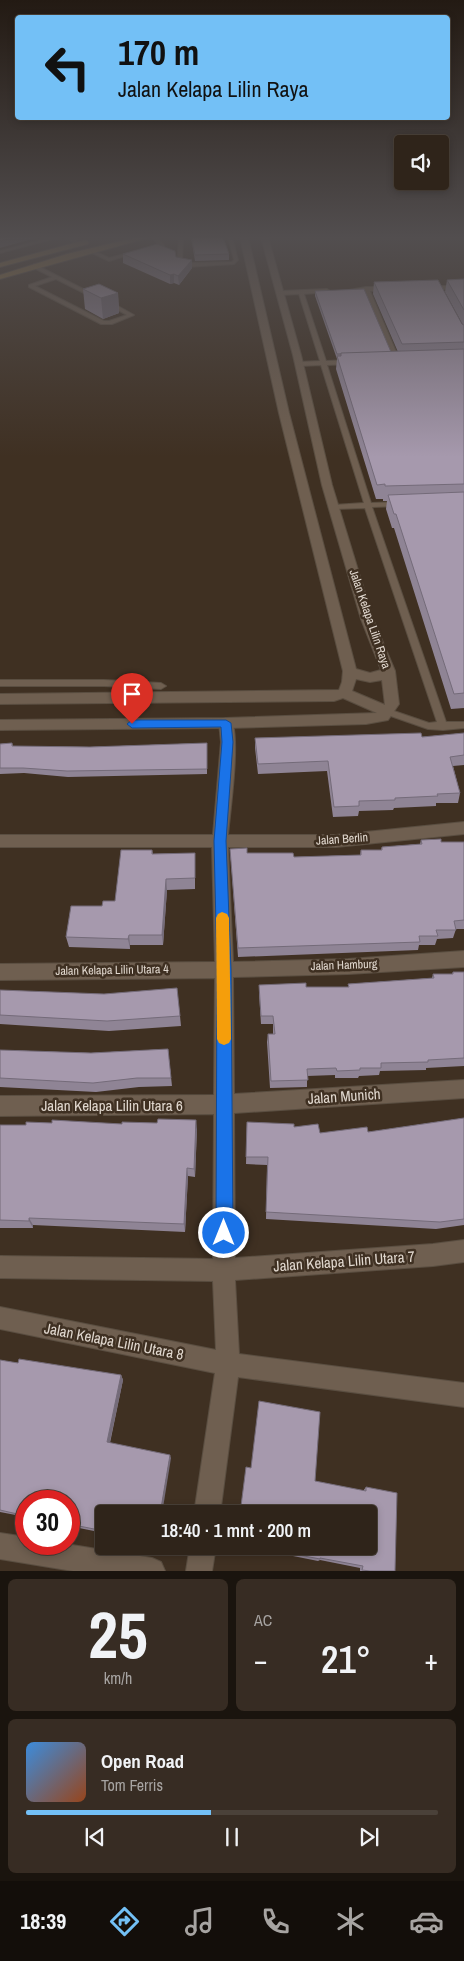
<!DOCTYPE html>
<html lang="id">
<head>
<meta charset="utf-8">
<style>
  :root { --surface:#2f241a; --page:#372c23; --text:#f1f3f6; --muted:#a7a4a2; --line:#4a4139; --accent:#73c0f6 }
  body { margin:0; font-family:"Archivo Narrow",sans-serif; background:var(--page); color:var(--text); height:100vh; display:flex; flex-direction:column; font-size:19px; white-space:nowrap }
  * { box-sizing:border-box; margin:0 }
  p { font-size:16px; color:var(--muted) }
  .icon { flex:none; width:28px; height:28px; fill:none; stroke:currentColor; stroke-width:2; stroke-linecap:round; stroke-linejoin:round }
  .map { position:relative; height:1571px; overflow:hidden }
  .side { display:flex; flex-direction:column; gap:8px; padding:8px; background:#1a140e; flex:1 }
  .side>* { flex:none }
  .banner { position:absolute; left:15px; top:15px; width:435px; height:105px; border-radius:5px; box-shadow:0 2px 8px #0003,0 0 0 1px var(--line); background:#73c0f6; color:#111; overflow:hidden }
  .buttons { position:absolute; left:394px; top:135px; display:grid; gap:10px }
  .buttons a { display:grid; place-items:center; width:55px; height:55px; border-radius:5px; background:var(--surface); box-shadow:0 2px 8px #0003,0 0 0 1px var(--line); font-size:25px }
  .speed { position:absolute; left:15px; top:1490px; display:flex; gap:10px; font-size:25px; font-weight:700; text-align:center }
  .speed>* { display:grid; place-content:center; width:65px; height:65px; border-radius:50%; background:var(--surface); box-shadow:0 2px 8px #0003,0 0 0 1px var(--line); line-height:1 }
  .speed .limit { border:8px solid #d22; background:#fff; color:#111 }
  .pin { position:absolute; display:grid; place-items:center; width:42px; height:42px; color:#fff; margin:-51px -21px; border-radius:50% 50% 50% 0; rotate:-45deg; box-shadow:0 0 5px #0007 }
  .pin .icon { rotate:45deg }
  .me { position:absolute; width:55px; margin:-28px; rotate:0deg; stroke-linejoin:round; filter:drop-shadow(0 0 4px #0008) }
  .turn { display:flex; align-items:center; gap:18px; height:105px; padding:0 20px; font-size:22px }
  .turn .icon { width:65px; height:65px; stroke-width:2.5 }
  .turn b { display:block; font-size:35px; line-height:42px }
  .big { font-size:38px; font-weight:600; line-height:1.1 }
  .side .tile { flex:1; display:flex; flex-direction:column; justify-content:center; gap:8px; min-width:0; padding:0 18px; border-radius:8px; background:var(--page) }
  .side .dial { align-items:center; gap:0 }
  .dial b { font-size:65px; line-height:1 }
  .song { display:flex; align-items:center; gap:15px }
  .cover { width:60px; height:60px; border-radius:8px; background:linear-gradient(135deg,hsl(210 70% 55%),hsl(20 70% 35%)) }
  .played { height:5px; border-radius:2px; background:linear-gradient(90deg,var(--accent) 45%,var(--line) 45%) }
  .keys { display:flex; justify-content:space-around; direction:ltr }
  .heat { display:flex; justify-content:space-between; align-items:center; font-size:28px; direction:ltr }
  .side .tiles { flex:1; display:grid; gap:8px; grid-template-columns:1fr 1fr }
  .tile:last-child { grid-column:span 2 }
  .trip { position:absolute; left:95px; top:1505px; width:282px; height:50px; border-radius:5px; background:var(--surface); box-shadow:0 2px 8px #0003,0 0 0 1px var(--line); font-weight:600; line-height:50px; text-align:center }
  .tab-bar { display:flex; height:80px; justify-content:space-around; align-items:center; background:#130e0a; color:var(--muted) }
  .tab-bar .icon { width:35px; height:35px }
  .tab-bar .selected { color:var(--accent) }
  .tab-bar b { font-size:22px; color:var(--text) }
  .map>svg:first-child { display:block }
</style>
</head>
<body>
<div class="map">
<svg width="464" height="1571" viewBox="0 0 464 1571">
  <rect width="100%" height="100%" fill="#3f3022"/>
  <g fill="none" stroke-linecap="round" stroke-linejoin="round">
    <defs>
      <g id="lane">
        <polygon points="52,237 60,237 0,253 0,251"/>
        <polygon points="65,237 71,237 80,243 76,244"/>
        <polygon points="151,237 156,237 164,245 164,247 148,250 148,248 159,245"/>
        <polygon points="179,237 183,237 182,262 186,263 232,262 234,260 228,237 232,237 238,260 234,264 186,267 177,264"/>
        <polygon points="92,250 109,258 136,251 138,252 109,261 90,252"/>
        <polygon points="34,264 97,296 92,297 56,279 35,286 104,321 109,321 127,315 105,303 104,302 107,300 134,315 112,324 101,324 29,287 29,285 52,277 32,267"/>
        <polygon points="429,286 464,286 464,290 427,289 427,287"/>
        <polygon points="366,287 387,287 390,289 387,291 370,291 400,361 399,362 394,361 364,291 352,292 349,290"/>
        <polygon points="327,289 330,291 329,292 304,294 326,361 351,360 354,362 351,364 327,365 371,503 401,502 405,504 401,506 372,507 446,722 464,722 464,728 443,730 428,729 385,714 383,712 388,709 429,723 437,722 365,508 334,509 330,507 334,505 364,503 321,365 299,366 296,364 299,362 320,361 299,294 281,295 278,293 281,291"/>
        <polygon points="0,680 104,680 161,683 166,686 161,689 104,686 0,686"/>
      </g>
      <g id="street">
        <path d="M226,718l5,2c10,16 -1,92 -3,115h108l128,-13v12l-128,13h-108l5,115 115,-3 116,-8v16l-116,7 -115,3 1,117 230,-14v18l-230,15 1,145 198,-14 31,-4v22l-31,4 -198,14 4,74 225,29v24l-226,-30 -18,137h-26l21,-141 -215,-44v-22l216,43 -3,-69 -213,-3v-22l213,3 1,-145 -214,2v-20l214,-1 1,-117 -215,2v-16l215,-2 -3,-115h-212v-12h213l8,-93 -2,-19 2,-3z"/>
        <polygon points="0,1533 26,1537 26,1544 66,1544 152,1558 161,1562 165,1571 73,1571 0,1559"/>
        <polygon points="190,1546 216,1546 212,1571 186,1571"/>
      </g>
      <path id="secondary" d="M240,237h8l41,176 67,256 14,4 11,-3 -20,-51 -39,-134 -29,-130 -32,-118h7l33,118 31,130 41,134 22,52 4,33 -11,16 -22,4 -140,4 -226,2v-10l226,-2 151,-5 -34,-15 -9,3 -334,3v-10l339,-4 3,-8 1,-11 -64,-258zM356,679l14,3 12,-2 3,25 -33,-14z"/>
      <g id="primary">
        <polygon points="138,237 151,237 0,279 0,275 67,254"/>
        <polygon points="85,240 89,242 88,244 0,267 0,263"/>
      </g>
    </defs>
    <use href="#lane" stroke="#5a4e41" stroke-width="2"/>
    <use href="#street" stroke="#5a4e41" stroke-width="2"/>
    <use href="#secondary" stroke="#5a4e41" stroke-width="2"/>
    <use href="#primary" stroke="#5a4e41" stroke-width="2"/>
    <use href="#lane" fill="#6f5f50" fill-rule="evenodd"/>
    <use href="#street" fill="#6f5f50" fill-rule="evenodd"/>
    <use href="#secondary" fill="#6f5f50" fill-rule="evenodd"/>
    <use href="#primary" fill="#99783d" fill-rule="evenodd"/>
  </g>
  <g fill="#8f8495">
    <polygon points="191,237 223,237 229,254 229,260 195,261"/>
    <polygon points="123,254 176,257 192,268 179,285 174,283 170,284 123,263"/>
    <polygon points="464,279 464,708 451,709 394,528 392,528 386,509 387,501 383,501 383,499 376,499 336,369 337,359 315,296 315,291 391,352 398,352 373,294 374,282 463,325 445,292 447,280"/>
    <polygon points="83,289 118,293 119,313 103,319 85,309"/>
    <polygon points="464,733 464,765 453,766 460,793 458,803 436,803 436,806 394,808 393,810 359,811 358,816 333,817 327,771 258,774 255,748 255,738 422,737"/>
    <polygon points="12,743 13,746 90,747 207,743 207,774 68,777 24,773 0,774 0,744"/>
    <polygon points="421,840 441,842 464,842 464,929 456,929 453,938 437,939 435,945 419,945 418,950 238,957 230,849 247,853 294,857 360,855 361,850 381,850 382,847 420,844"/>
    <polygon points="152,850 153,854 195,853 195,889 167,890 163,945 130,945 130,949 69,947 66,937 102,906 115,901"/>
    <polygon points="453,972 464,972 464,1066 426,1068 426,1070 380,1071 379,1075 359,1076 358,1078 335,1078 335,1075 307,1076 307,1087 270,1088 267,1042 268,1034 273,1034 273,1024 261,1024 259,993 259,985 306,987 348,987 348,984 432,978 433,974 452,974"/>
    <polygon points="0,990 180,1016 181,1026 109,1031 0,1024"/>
    <polygon points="168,1049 172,1086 139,1087 96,1092 0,1087 0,1050 91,1053"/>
    <polygon points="464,1118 464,1225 436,1229 266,1219 267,1165 246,1164 247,1122 294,1127 320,1133 368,1132"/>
    <polygon points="0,1125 197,1129 195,1177 188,1176 185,1232 33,1225 33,1228 0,1228"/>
    <polygon points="0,1360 18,1363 121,1375 123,1380 110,1443 171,1458 104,1514 104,1533 69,1526 69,1501 26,1501 26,1517 0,1512"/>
    <polygon points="315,1481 363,1491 366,1487 395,1571 360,1571 360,1568 320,1560 318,1561 283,1554 282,1555 238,1546 369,1546"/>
  </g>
  <g fill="#746b79">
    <polygon points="15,237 39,237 0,248 0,241"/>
    <polygon points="192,260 192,268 179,285 178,276"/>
    <polygon points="174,274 174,283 170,284 170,275"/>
    <polygon points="118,293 119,313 103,319 101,298"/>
    <polygon points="166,879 167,890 163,945 162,935"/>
    <polygon points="129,935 130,945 130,949 128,939"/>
    <polygon points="196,1120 197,1129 195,1177 194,1169"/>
    <polygon points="187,1168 188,1176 185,1232 184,1224"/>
    <polygon points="29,1218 33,1225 33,1228 29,1221"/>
    <polygon points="121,1375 123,1380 109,1446 107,1442"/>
    <polygon points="170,1455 171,1458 162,1514 160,1514"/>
  </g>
  <g fill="#a699ad" stroke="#746b79">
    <polygon points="0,237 15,237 0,241"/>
    <polygon points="191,237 223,237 229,254 195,255"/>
    <polygon points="157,244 175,251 176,257 192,260 178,276 174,274 170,275 123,254"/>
    <polygon points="464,279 464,310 447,280"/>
    <polygon points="438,280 462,324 464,325 464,342 402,344 374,282"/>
    <polygon points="99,284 118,293 101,298 83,289"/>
    <polygon points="364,289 391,352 337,354 315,291"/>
    <polygon points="464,349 464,484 385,486 385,484 377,485 337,356 341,356 341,353"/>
    <polygon points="464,492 464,693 454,694 396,514 394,514 388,495"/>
    <polygon points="421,733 422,737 464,733 464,755 450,757 460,793 437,794 438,796 395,798 395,800 359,801 359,806 334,807 328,761 258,764 255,738"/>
    <polygon points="12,743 12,746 90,747 207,743 207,769 67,771 23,768 0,768 0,744"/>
    <polygon points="441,839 441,842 464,842 464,920 454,921 456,930 436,930 438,936 419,936 420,942 238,948 230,849 247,848 247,853 293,853 294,857 361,855 361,850 382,850 382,847 422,844 421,840"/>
    <polygon points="121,850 152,850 152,854 195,853 195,878 166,879 162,935 129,935 128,939 66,937 71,906 102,906 103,901 115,901"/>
    <polygon points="453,972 464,972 464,1058 428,1060 428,1062 381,1063 381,1068 360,1068 360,1070 337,1071 336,1068 307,1069 308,1080 271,1081 268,1034 275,1034 273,1016 261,1016 259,985 306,983 306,987 349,987 348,984 434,978 433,974 453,974"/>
    <polygon points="177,988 180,1016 107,1021 0,1015 0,990 104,994"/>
    <polygon points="168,1049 171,1078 137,1078 93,1083 0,1078 0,1050 91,1053"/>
    <polygon points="464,1118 464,1219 440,1222 266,1212 268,1157 246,1157 247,1122 294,1124 294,1127 318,1124 320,1133 367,1127 368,1132"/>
    <polygon points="158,1119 196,1120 194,1169 187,1168 184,1224 29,1218 29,1221 0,1220 0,1125 26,1125 26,1122 52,1123 52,1120 122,1124 122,1122 157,1123"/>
    <polygon points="19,1359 121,1375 107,1442 170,1455 160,1514 104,1514 104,1531 69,1524 69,1501 26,1501 26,1516 0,1510 0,1360 18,1363"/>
    <polygon points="259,1401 320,1412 315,1481 366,1491 366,1487 397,1493 395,1571 370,1571 362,1570 363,1566 320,1558 320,1559 283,1552 283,1554 247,1546 369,1546 369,1514 240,1514 246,1467 251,1468"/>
  </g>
  <linearGradient id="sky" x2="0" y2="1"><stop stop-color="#231a13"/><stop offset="0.52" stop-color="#524e4f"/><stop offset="1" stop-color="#524e4f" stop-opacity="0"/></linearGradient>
  <rect width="464" height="457" fill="url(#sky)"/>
  <polygon fill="#1a73e8" stroke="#114b97" points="132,720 226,720 231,723 233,742 226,841 231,969 233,1233 230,1239 224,1242 219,1239 216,1233 217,969 214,841 222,742 221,727 132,728 127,724"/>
  <polygon fill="#f59e0b" points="222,912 227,914 229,918 231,1039 229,1043 224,1045 219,1043 217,1039 216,918 218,914"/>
  <g text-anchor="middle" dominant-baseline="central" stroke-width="5" stroke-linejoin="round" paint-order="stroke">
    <g font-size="12" fill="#e1d8cf" stroke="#3f3022">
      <text transform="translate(370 619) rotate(71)">Jalan Kelapa Lilin Raya</text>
      <text transform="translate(342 839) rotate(-4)">Jalan Berlin</text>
      <text transform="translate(344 965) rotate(-2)">Jalan Hamburg</text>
      <text transform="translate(112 970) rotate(-1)">Jalan Kelapa Lilin Utara 4</text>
    </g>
    <g font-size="15" fill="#e1d8cf" stroke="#3f3022">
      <text transform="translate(344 1096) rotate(-4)">Jalan Munich</text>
      <text x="112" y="1105">Jalan Kelapa Lilin Utara 6</text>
      <text transform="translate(344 1261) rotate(-4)">Jalan Kelapa Lilin Utara 7</text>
      <text transform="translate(114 1341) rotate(11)">Jalan Kelapa Lilin Utara 8</text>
    </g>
  </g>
</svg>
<div class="buttons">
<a><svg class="icon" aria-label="sound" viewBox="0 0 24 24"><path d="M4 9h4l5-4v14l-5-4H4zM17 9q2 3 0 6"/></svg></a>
</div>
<div class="speed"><div class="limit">30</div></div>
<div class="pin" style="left:132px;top:724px;background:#d93025"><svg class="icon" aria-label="arrive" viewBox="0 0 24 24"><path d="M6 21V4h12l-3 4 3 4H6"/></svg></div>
<svg class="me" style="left:224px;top:1233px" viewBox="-20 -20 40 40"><circle r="17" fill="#1a73e8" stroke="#fff" stroke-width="3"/><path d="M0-11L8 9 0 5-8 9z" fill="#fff"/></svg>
<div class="trip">18:40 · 1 mnt · 200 m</div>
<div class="banner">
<div class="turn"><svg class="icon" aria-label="left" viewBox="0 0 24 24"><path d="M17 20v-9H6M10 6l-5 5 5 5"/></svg><div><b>170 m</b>Jalan Kelapa Lilin Raya</div></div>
</div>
</div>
<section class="side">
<div class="tiles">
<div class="tile dial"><b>25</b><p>km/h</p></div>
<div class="tile"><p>AC</p>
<div class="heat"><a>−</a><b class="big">21°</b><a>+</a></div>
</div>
<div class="tile">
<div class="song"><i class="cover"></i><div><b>Open Road</b><p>Tom Ferris</p></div></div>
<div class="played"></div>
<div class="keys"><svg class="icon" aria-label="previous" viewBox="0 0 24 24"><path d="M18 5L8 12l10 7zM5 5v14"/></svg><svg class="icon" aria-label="pause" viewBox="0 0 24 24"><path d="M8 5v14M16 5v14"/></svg><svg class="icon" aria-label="next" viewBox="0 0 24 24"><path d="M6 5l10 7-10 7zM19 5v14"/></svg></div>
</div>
</div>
</section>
<nav class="tab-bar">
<b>18:39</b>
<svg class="icon selected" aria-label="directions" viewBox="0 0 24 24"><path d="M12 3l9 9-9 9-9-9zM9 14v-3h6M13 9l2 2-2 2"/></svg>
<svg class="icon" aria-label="music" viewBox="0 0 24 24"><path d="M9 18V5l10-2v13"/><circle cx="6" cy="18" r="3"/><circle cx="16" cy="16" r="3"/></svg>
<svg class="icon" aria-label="phone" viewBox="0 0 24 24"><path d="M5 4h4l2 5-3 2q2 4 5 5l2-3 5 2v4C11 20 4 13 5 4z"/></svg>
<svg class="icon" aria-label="climate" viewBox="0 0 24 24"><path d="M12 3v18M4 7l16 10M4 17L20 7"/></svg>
<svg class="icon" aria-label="car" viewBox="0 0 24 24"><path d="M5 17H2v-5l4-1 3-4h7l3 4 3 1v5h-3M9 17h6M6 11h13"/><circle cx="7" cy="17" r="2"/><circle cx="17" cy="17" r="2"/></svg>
</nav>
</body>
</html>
